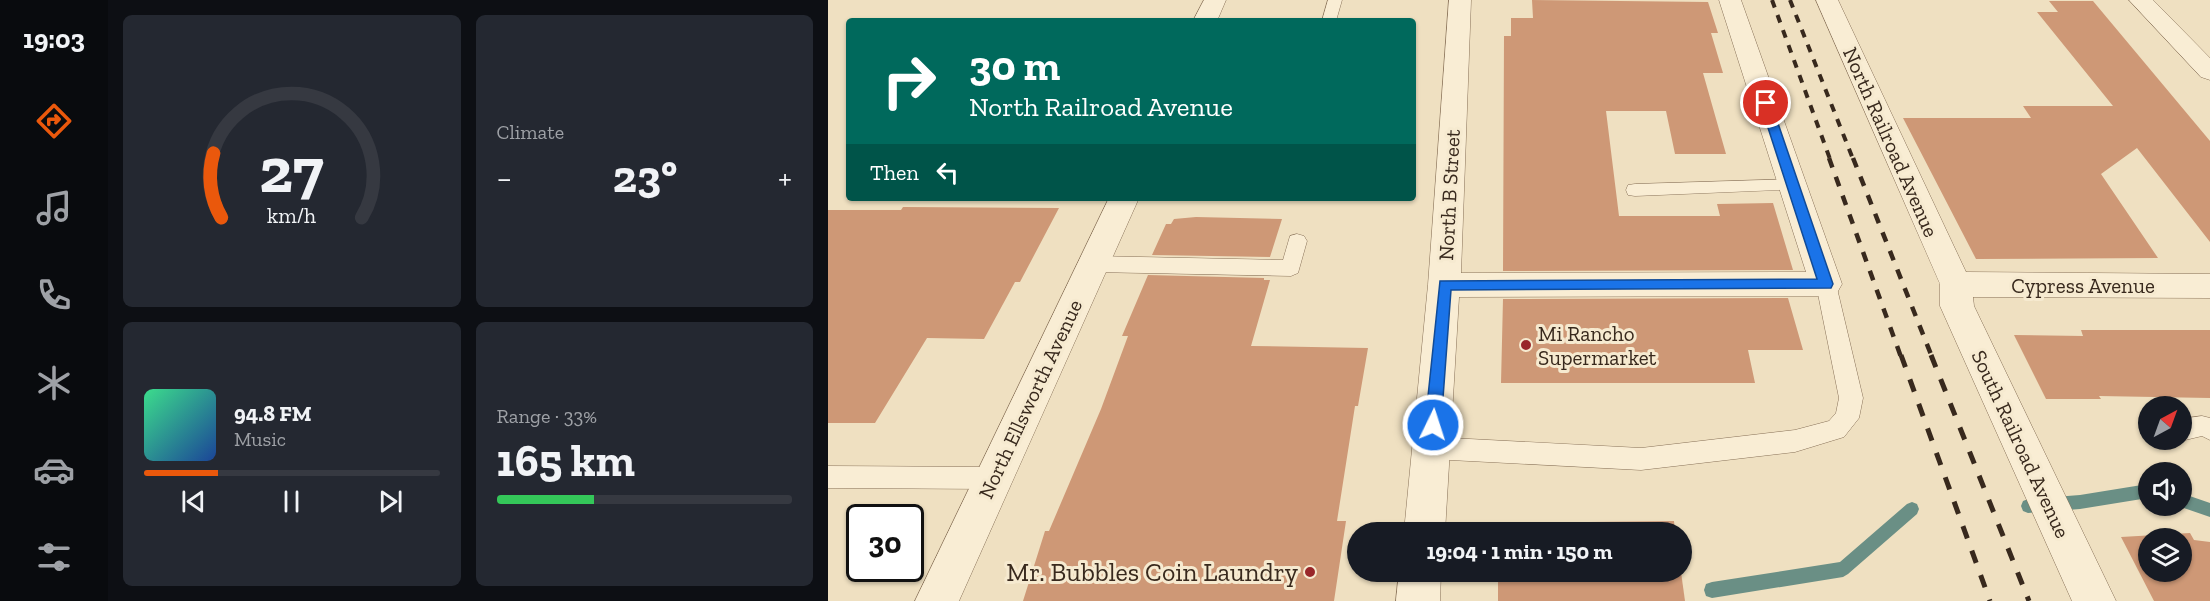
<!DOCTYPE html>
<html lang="en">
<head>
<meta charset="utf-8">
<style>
  :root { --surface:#171b24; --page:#242831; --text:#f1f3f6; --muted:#9ea1a6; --line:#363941; --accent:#ea580c }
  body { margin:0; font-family:"Zilla Slab",serif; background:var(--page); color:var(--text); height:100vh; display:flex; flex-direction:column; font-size:22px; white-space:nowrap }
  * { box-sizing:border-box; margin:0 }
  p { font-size:20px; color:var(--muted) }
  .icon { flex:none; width:33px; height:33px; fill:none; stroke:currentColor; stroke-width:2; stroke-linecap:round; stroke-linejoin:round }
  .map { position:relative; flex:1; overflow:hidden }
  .side { display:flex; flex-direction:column; gap:15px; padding:15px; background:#0d0f14; width:720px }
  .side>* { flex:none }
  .guide { position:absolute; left:18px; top:18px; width:570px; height:183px; border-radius:6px; box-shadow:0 2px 4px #0004; background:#00695c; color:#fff; overflow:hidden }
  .needle { width:39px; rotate:41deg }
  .controls { position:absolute; left:1310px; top:396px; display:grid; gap:12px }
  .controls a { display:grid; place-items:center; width:54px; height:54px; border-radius:50%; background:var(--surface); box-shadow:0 2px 4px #0004; font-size:30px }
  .speed { position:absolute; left:18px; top:504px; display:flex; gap:12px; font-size:30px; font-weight:700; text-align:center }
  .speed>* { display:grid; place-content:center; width:78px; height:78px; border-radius:50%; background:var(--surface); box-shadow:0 2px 4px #0004; line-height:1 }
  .speed .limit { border:3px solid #111; border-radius:9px; background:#fff; color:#111 }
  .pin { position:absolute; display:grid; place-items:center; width:51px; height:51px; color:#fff; margin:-26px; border:3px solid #fff; border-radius:50%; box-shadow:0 2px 6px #0007 }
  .me { position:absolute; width:66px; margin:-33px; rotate:4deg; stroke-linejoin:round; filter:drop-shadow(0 0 4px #0008) }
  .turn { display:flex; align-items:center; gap:21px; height:126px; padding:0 24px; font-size:27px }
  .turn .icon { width:78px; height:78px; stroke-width:2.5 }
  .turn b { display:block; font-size:42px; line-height:51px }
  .then { display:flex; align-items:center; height:57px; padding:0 24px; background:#0003; gap:12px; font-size:22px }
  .big { font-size:45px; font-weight:800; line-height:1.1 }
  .side .card { flex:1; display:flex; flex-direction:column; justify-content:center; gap:9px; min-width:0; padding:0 21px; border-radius:9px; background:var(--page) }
  .side .dial { align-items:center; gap:0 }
  .dial svg { height:156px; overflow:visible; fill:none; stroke:var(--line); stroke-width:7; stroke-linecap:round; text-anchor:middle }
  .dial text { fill:var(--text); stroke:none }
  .song { display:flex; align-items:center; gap:18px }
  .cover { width:72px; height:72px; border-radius:9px; background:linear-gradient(135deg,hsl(150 70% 55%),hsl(220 70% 35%)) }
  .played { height:6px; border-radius:3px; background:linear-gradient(90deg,var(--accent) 25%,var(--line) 25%) }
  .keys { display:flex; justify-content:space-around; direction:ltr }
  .heat { display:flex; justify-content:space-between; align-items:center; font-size:33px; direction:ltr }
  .charge { height:9px; border-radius:4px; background:linear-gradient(90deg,#34c759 33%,var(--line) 0) }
  .side .tiles { flex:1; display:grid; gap:15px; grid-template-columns:repeat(2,1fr) }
  .trip { position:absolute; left:519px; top:522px; width:345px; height:60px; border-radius:30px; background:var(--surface); box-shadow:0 2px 4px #0004; font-weight:800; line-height:60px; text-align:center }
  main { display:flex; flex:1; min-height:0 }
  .menu { display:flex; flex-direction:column; width:108px; justify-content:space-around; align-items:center; background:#090b0e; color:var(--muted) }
  .menu .icon { width:42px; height:42px }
  .menu .current { color:var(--accent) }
  .menu b { font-size:27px; color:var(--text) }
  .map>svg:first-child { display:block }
</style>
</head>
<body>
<main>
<nav class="menu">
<b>19:03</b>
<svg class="icon current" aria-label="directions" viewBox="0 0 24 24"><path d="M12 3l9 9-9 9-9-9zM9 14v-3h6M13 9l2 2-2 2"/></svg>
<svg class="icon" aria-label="music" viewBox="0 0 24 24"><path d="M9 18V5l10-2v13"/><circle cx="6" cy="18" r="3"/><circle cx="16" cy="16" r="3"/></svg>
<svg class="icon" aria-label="phone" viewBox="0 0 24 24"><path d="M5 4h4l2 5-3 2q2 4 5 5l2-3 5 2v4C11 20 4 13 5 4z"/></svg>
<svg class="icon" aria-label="climate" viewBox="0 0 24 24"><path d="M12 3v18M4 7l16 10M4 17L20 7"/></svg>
<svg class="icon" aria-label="car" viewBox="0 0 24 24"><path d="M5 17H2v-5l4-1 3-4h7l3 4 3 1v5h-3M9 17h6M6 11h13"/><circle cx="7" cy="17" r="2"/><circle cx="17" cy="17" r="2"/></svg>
<svg class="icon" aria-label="filters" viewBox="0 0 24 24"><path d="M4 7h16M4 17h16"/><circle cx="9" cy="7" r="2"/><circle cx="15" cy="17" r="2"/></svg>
</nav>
<section class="side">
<div class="tiles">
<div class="card dial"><svg viewBox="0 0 100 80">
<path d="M14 69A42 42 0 1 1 86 69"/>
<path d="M14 69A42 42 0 0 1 10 36" stroke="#ea580c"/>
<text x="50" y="56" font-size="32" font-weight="700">27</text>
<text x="50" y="72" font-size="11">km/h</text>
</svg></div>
<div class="card"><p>Climate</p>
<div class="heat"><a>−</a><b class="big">23°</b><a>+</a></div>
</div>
<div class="card">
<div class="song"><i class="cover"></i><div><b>94.8 FM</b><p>Music</p></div></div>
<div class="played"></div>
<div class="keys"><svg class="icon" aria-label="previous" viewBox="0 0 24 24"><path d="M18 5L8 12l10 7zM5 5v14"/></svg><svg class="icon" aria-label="pause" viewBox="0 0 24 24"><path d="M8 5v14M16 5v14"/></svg><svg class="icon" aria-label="next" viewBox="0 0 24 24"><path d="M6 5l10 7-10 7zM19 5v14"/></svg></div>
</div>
<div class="card"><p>Range · 33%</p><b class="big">165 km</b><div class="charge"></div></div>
</div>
</section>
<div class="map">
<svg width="1382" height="601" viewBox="0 0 1382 601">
  <rect width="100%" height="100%" fill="#efe0c1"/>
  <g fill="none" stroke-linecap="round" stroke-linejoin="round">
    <g fill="#6a8f85" fill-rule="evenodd">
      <polygon points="1320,484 1320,498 1252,509 1200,513 1195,511 1193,506 1195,501 1200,499 1252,495"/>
      <polygon points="1353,493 1382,503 1382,517 1350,506 1353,506"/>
      <polygon points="1084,502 1089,504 1091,509 1089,514 1020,574 1015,577 884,598 878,596 876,590 878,584 884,582 1012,562 1079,504"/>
    </g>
  </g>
  <g fill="#ce9876" fill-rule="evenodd">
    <polygon points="704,0 880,2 890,33 883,33 895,73 875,73 898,154 847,154 838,111 778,111 791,216 892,216 889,204 945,203 965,270 675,271 676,36 683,36 683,18 705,18"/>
    <polygon points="1221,1 1265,1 1382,141 1382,242 1309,148 1273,174 1330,258 1148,259 1075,118 1203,118 1195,106 1285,106 1209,12 1230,12"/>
    <polygon points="75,207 231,208 192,282 187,282 156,339 99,338 47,423 0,423 0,210 73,210"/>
    <polygon points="368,217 454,219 442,257 324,255 338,224 343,224 346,219"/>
    <polygon points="320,275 436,278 436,280 442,280 423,346 540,348 530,406 527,406 509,521 518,521 506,601 195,601 217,531 221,531 273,409 300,336 294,336"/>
    <polygon points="960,298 975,350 920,350 927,383 673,383 675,299"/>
    <polygon points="1253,330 1382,330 1382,398 1271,396 1273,399 1218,399 1186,335 1255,336"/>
    <polygon points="846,521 847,532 670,532 670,523"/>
    <path d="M1362,533l4,7 16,2v59h-56l-33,-64zM1320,538h33v34h-33z"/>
    <polygon points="670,572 853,572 857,601 670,601"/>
  </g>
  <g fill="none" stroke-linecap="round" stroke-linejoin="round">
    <defs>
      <g id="lane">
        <polygon points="500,0 514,0 508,21 494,21"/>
        <polygon points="966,179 973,181 975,185 973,189 807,196 800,195 798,190 800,185 807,184"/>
        <polygon points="469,234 476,236 479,241 470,273 463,276 265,272 258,269 255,264 258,259 265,256 455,260 462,236"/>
        <polygon points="998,276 1005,278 1008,284 1035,398 1031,418 1016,437 967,452 813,470 603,459 594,456 591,448 594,440 603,437 813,448 967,430 1001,421 1008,413 1011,398 988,284 991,278"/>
        <polygon points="1374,416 1382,418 1382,440 1374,436 1353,441 1350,440 1353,440 1353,419"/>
        <polygon points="0,466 166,467 175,470 178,478 175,486 166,489 0,488"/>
      </g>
      <g id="street">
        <polygon points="376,0 398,0 389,21 365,21"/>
        <polygon points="621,0 643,0 633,273 978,272 891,0 913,0 1014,284 1009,293 998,296 631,297 617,532 576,532 600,285"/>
        <polygon points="988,0 1010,0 1138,272 1382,274 1382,298 1145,297 1146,306 1288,601 1244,601 1112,306 1112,284"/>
        <polygon points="1301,0 1325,0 1382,58 1382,80 1373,77"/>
        <polygon points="281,198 311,198 131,601 87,601"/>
        <polygon points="571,572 613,572 612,601 568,601"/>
      </g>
    </defs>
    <use href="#lane" stroke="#887158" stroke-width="1"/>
    <use href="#street" stroke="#887158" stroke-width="1"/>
    <use href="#lane" fill="#f9edd4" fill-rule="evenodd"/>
    <use href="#street" fill="#f9edd4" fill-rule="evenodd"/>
    <g stroke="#38291d" stroke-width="4" stroke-dasharray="8 8" stroke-linecap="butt">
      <polyline points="944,0 1002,159"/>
      <polyline points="962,0 1025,159"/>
    </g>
    <g stroke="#38291d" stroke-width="4.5" stroke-dasharray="10 10" stroke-linecap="butt">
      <polyline points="1001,158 1073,357"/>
      <polyline points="1025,158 1104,357"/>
    </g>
    <g stroke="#38291d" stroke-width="5" stroke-dasharray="13 13" stroke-linecap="butt">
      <polyline points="1073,355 1162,601"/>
      <polyline points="1103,355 1201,601"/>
    </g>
  </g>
  <polygon fill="#1a73e8" stroke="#114b97" stroke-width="1.5" points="934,100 943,103 1005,284 1003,288 623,290 613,425 610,429 599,429 597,425 612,281 989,279 932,103"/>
  <g fill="#99272a" stroke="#f6ead0" stroke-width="2">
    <circle cx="698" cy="345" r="6"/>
    <circle cx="482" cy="572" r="6"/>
  </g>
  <g text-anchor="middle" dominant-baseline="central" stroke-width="6" stroke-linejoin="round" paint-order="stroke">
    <g font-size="21" fill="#38291d" stroke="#f6ead0">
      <text transform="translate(1063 142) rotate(66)">North Railroad Avenue</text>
      <text transform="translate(621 195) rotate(-87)">North B Street</text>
      <text x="1255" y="285">Cypress Avenue</text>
      <text transform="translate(202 399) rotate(-65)">North Ellsworth Avenue</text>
      <text transform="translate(1193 444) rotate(65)">South Railroad Avenue</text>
    </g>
    <g font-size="21" fill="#38291d" stroke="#f6ead0" text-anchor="start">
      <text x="710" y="333">Mi Rancho<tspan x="710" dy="24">Supermarket</tspan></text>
    </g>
    <g font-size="26" fill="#38291d" stroke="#f6ead0" text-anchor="end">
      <text x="470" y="572">Mr. Bubbles Coin Laundry</text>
    </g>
  </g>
</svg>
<div class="controls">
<a><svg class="needle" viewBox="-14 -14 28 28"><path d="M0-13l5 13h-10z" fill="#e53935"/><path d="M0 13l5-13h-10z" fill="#9ea1a6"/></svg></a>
<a><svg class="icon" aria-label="sound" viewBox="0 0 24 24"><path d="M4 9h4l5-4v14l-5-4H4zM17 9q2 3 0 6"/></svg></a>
<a><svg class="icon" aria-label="layers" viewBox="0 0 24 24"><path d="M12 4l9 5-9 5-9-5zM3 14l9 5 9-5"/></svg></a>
</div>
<div class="speed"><div class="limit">30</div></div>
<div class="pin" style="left:938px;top:103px;background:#d93025"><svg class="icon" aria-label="arrive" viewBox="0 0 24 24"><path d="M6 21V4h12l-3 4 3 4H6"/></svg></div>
<svg class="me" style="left:605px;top:425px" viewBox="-20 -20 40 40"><circle r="17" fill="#1a73e8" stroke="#fff" stroke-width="3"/><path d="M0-11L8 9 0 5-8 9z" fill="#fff"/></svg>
<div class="trip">19:04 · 1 min · 150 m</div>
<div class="guide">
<div class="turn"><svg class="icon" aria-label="right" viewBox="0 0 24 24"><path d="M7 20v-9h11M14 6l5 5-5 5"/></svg><div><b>30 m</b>North Railroad Avenue</div></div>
<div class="then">Then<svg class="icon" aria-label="left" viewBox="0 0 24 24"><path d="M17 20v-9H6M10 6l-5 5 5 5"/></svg></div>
</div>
</div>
</main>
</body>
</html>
